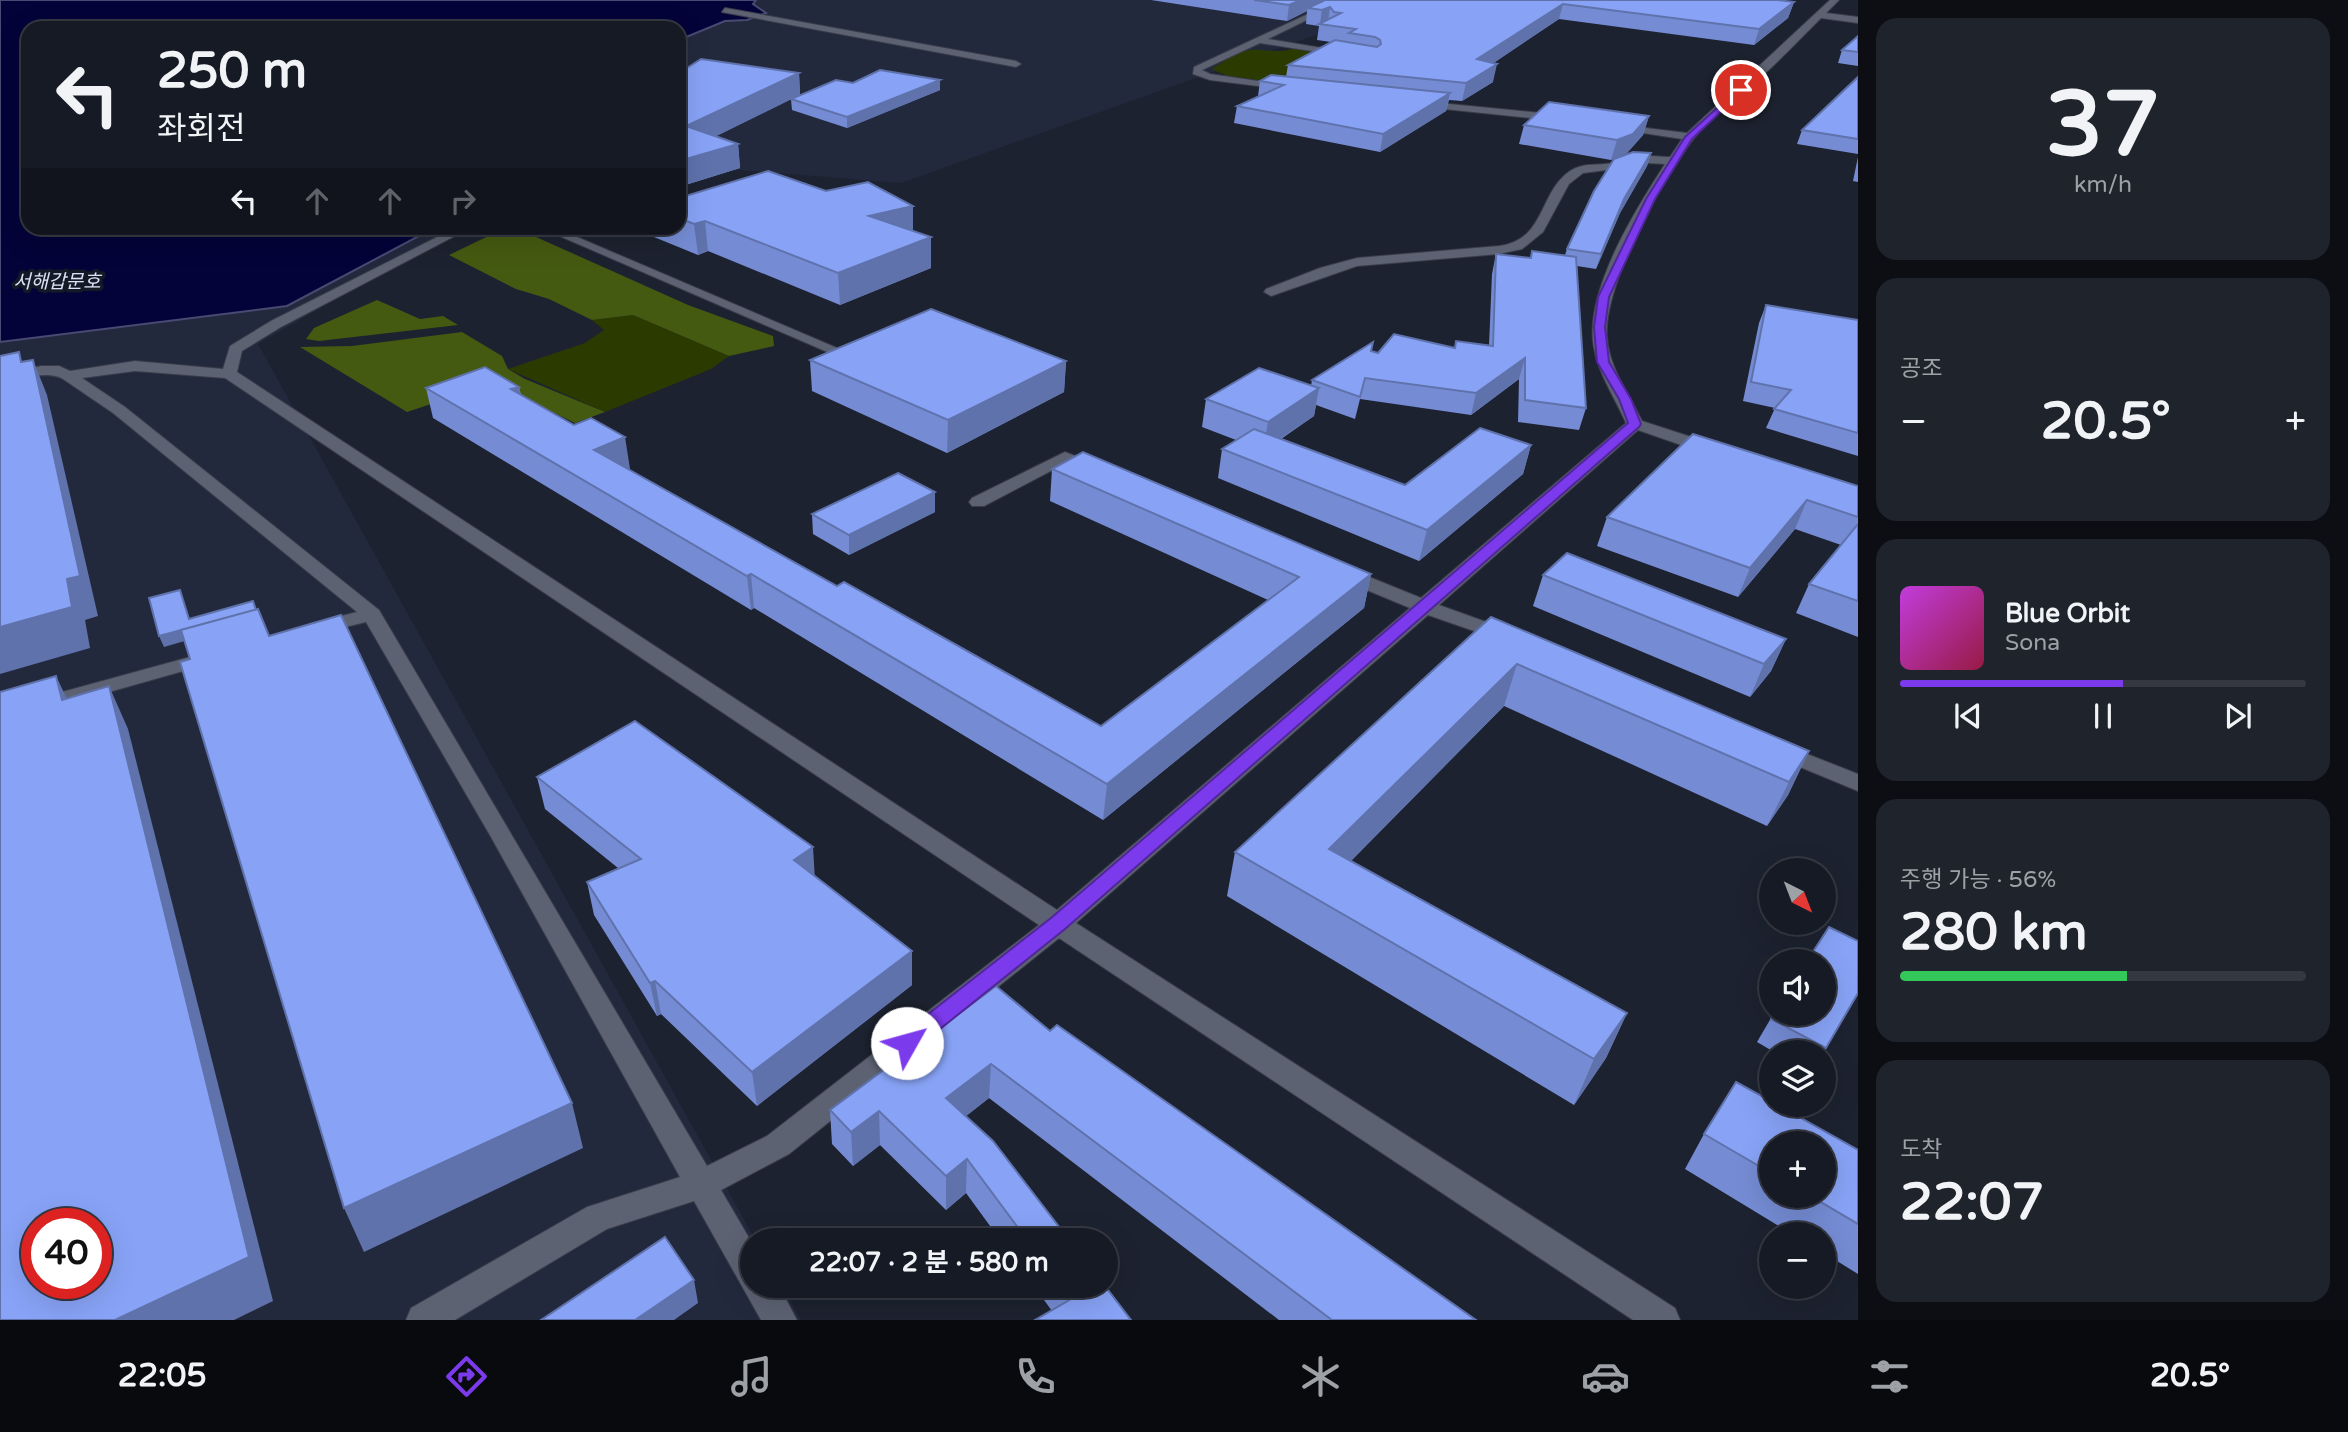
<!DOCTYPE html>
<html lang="ko">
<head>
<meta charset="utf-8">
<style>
  :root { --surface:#161a24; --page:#1f232c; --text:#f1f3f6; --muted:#9ea1a6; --line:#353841; --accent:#7c3aed }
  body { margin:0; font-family:"Varela Round","Noto Sans KR",sans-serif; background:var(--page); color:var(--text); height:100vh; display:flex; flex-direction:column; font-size:26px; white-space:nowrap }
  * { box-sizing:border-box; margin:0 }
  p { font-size:23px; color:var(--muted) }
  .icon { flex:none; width:38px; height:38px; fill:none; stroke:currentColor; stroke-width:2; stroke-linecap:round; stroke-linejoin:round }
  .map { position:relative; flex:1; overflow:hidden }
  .panel { display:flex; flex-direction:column; gap:18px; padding:18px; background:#0c0e14; width:490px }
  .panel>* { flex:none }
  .top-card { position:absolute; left:21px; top:21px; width:665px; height:214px; border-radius:21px; box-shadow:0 7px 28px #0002,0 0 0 2px var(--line); background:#161a24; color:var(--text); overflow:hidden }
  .needle { width:46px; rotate:138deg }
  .fabs { position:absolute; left:1759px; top:858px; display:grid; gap:14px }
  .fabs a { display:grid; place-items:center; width:77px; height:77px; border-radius:50%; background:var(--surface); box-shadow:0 7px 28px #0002,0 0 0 2px var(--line); font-size:35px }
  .speed { position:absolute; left:21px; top:1208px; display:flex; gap:14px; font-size:35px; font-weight:700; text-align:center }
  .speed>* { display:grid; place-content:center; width:91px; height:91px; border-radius:50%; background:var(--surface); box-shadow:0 7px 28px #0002,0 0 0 2px var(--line); line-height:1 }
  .speed .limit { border:10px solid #d22; background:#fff; color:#111 }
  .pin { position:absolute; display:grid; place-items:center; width:60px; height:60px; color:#fff; margin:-30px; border:4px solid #fff; border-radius:50%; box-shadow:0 2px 7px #0007 }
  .me { position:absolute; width:77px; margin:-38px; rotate:52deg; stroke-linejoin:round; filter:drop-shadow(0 0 5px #0008) }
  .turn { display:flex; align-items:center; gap:24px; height:147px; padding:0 21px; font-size:32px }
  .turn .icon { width:91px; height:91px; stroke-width:2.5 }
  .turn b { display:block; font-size:49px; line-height:60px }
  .lanes { display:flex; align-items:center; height:66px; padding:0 21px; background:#0003; justify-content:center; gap:35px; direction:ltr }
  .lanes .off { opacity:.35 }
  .big { font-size:52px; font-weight:700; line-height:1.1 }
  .panel .tile { flex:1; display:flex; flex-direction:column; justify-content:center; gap:10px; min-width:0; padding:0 24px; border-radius:21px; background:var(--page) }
  .panel .dial { align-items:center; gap:0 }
  .dial b { font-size:91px; line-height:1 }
  .song { display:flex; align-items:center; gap:21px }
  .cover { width:84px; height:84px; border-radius:10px; background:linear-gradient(135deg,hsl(290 70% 55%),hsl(340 70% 35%)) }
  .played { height:7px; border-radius:4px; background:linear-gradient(90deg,var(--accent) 55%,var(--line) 55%) }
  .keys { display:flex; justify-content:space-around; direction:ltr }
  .heat { display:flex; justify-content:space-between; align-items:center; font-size:38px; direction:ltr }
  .charge { height:10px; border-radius:5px; background:linear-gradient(90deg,#34c759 56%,var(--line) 0) }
  .trip { position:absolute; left:740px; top:1228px; width:378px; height:70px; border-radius:35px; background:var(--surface); box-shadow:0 7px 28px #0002,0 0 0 2px var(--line); font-weight:700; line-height:70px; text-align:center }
  .tab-bar { display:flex; height:112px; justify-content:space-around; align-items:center; background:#090a0e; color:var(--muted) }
  .tab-bar .icon { width:49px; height:49px }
  .tab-bar .active { color:var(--accent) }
  .tab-bar b { font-size:32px; color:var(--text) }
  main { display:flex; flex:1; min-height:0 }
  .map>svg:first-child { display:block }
</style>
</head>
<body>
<main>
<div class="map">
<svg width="1858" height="1320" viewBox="0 0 1858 1320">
  <rect width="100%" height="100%" fill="#1d2230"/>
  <g fill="#23293d" fill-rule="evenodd">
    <polygon points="483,0 1414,0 901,183 679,165 679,28"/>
    <path d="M434,228h23l-199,116 498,897h-4v45h30l19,34h-801v-978l286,-36zM37,1223h59v60h-59z"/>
  </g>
  <g fill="#2b3b00">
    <path d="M1294,48l60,10 -49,29 -77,-11 -15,-6 1,-3c10,-5 25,-16 36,-17 12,-1 33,4 44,-2z"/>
    <polygon points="633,315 729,356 711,369 605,412 508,369 585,343 604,330 592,320"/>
  </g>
  <g fill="#455a11">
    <polygon points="505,228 516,228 688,305 773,336 774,346 729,356 633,315 592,320 549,299 516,289 449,255"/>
    <polygon points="377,300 420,319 443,316 458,325 319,341 306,339 314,328"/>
    <polygon points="462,332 502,356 508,369 525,379 605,412 575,423 494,383 407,412 300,347 352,346"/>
  </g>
  <polygon fill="#040339" stroke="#494a72" stroke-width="2" points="0,0 756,0 753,4 766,13 747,20 725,21 679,40 679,28 28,28 28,228 434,228 287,306 0,342"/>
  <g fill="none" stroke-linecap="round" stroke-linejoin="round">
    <defs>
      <g id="minor">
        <polygon points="1338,0 1348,0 1268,39 1346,52 1349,53 1349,57 1260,43 1202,70 1210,74 1286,85 1291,88 1289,90 1210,80 1193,74 1194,67"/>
        <path d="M1830,0h9l-13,13 32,4v6l-37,-5c-20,20 -40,41 -61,60 -20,18 -42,33 -60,53 -33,37 -98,156 -93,206 2,31 22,57 35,84l77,25 2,4 -2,4h-12l-69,-24 -199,175 75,27 3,4 -3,4h-14l-72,-25 -352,308 599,385 5,12h-47l-574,-382 -270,216 -68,36 31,53v43h27l18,34h-36l-67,-119 -87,28 -152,91h-49l5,-12 176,-101 93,-30 -189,-340 -125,-215 -49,12 -7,-2 -3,-4 3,-4 47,-12 -244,-199 -50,-34c-18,-10 -44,2 -63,6v-10l41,-9h18l11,5 65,-10 88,8 7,-23 41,-25 184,-93h15l-189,99 -39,24 -5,21 820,538 353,-302 -72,-30 -3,-4 3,-4h14l69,28 205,-175c-11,-25 -27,-48 -32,-75 -11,-55 42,-139 71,-184l-36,-2 -14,7 -32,4 -14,11 -26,48 -21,17 -23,5 -142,12 -86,30 -7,-4 2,-3 54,-21 37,-10 142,-12c47,-6 39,-53 71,-75 13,-9 28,-5 42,-8 6,-2 9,-7 14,-7 14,-2 30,1 44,1l12,-18 -65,-10 -5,-3 1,-2 74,9zM135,371l90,7 814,547 -272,211 -60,30 -328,-556 -254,-203 -43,-29z"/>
        <polygon points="725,8 1016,61 1021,64 1016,67 722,12"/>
        <polygon points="1419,101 1561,115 1566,118 1561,121 1415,106 1415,102"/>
        <polygon points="541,228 556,228 844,351 842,354 832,354"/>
        <polygon points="1065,452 1101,466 1104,470 1095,475 1066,463 984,506 972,506 969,502 972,498"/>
        <polygon points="208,652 215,654 218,658 215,662 0,723 0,709"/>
        <polygon points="1779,743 1858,774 1858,791 1771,755 1768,750 1771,745"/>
      </g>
    </defs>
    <use href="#minor" stroke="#393d49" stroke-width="2"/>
    <use href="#minor" fill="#5c6272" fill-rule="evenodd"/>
  </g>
  <g fill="#758cd4" fill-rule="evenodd">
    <polygon points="1151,0 1777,0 1794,2 1788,18 1754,45 1559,19 1493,63 1493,82 1462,101 1449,100 1446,111 1380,152 1234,123 1237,106 1258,96 1260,81 1286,77 1288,65 1331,42 1317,40 1319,26 1306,24 1307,11 1287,21"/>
    <polygon points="1858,36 1858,66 1838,63 1842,50"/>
    <polygon points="679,73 799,73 800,95 853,83 940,80 940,90 847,128 792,110 791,99 716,136 738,144 740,168 679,187"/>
    <polygon points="1858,77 1858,154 1797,144 1802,130"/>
    <polygon points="1649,116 1643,135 1627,153 1611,160 1519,144 1524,125"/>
    <polygon points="1651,153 1647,166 1620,213 1596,269 1577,266 1586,408 1579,430 1518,422 1519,379 1471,415 1360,399 1355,419 1316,405 1314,416 1281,439 1405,485 1531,445 1523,474 1419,561 1218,478 1222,449 1236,440 1202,427 1206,399 1311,386 1312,380 1372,351 1378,353 1489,346 1492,274 1496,254 1530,258 1532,251 1565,255 1567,249"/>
    <polygon points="1858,157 1858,182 1853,181"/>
    <polygon points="679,198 913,231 931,237 931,268 840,305 708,251 698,255 654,237 653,228 679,228"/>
    <polygon points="1766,305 1858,320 1858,456 1766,428 1775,408 1743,401 1759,323"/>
    <polygon points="810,360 1066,361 1064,392 947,453 812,391"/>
    <polygon points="519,387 521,395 630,469 628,469 837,586 1101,726 1268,600 1050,501 1052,469 1371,574 1364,608 1103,820 754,608 751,610 433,418 426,388"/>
    <polygon points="1858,486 1858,637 1796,613 1809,584 1841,545 1795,529 1738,597 1597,546 1607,517"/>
    <polygon points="935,512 849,555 813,534 812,514"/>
    <polygon points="1543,575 1786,639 1771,671 1750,697 1533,606"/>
    <polygon points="1491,617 1809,751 1788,795 1767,826 1504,706 1351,861 1627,1013 1606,1058 1574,1105 1227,896 1235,852"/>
    <polygon points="537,777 815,876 912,985 757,1106 661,1014 657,1016 594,915 587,882 618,868 545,809"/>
    <polygon points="1858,993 1824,1052 1774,1052 1757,1042 1774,1013"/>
    <polygon points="1050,1031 1476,1320 1279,1320 989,1098 966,1116 1070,1241 1001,1241 966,1193 946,1210 880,1145 853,1166 832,1144 830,1110"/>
    <path d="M1704,1134l154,16v124l-34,-21v-19h-32l-107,-65zM1771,1143l53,52h-53z"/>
    <polygon points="1034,1286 1105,1286 1052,1311"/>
  </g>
  <g fill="#5f72ac">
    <polygon points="1301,0 1332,0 1308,8 1307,11 1287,21 1289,5"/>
    <polygon points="1794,2 1788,18 1754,45 1759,29"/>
    <polygon points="1563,4 1559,19 1473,77 1477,59"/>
    <polygon points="1330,7 1328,22 1320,24 1322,10"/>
    <polygon points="1497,64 1493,82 1462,101 1466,83"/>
    <polygon points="799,73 800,95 688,150 686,126"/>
    <polygon points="940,80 940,90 847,128 847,117"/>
    <polygon points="1450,93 1446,111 1380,152 1383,134"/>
    <polygon points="1649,116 1643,135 1627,153 1611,160 1617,140"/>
    <polygon points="738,144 740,168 679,187 679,161"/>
    <polygon points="1651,153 1647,166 1620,213 1596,269 1601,254 1624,199"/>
    <polygon points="913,206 913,236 869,216"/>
    <polygon points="705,221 708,251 698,255 694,224"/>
    <polygon points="931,237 931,268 840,305 838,273"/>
    <polygon points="1525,358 1519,379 1471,415 1476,393"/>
    <polygon points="33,360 47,395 98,616 85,620 90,648 0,674 0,627"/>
    <polygon points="1066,361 1064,392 947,453 948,420"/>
    <polygon points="519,387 525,417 511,389"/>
    <polygon points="1319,388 1314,416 1263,450 1268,422"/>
    <polygon points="625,437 630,469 599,482 594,450"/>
    <polygon points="1531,445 1523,474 1419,561 1427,530"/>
    <polygon points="935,492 935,512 849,555 849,535"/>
    <polygon points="1807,500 1795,529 1738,597 1750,568"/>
    <polygon points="751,574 754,608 751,610 747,576"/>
    <polygon points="1371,574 1364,608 1103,820 1107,784"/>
    <polygon points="183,629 188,640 164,647 159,636"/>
    <polygon points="1786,639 1771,671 1750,697 1764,664"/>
    <polygon points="1517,664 1504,706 1319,893 1329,849"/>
    <polygon points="56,676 76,718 62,700"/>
    <polygon points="109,686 128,729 273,1301 234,1320 115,1320"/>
    <polygon points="1809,751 1788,795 1767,826 1789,782"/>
    <polygon points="813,847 815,880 794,860"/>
    <polygon points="912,951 912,985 757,1106 752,1072"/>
    <polygon points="655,981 661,1014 657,1016 650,983"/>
    <polygon points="1627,1013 1606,1058 1574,1105 1594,1059"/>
    <polygon points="991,1064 989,1098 946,1132 946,1098"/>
    <polygon points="572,1103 583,1148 364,1252 344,1208"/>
    <polygon points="879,1111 880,1145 853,1166 851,1132"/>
    <polygon points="967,1159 966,1193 946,1210 946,1176"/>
    <polygon points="694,1280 698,1303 674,1320 635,1320"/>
  </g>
  <g fill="#88a3f6" stroke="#5f72ac" stroke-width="2" fill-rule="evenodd">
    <polygon points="1254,0 1301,0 1289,5"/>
    <polygon points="1325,0 1777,0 1794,2 1759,29 1563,4 1477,59 1497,64 1466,83 1288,65 1335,40 1377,47 1381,44 1380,40 1375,37 1349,33 1356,29 1319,24 1341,13 1334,12 1330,7 1322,10 1308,8"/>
    <polygon points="1858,36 1858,52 1842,50"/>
    <polygon points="701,59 799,73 686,126 738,144 679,161 679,73"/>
    <polygon points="880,70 940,80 847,117 791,99 836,80 853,83"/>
    <polygon points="1271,75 1450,93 1383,134 1237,106 1284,85 1260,81"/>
    <polygon points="1858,77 1858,139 1802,130"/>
    <polygon points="1549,102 1649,116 1633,134 1617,140 1524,125"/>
    <polygon points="1633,152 1651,153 1624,199 1601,254 1567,249 1594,191 1614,159"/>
    <polygon points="768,171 826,191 868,182 913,206 869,216 931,237 838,273 705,221 694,224 679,218 679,198"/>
    <polygon points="1532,251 1576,257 1586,408 1525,400 1525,358 1476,393 1365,378 1360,397 1312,380 1373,342 1371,351 1378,353 1394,334 1455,348 1456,341 1493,346 1496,254 1531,258"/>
    <polygon points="1766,305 1858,320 1858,433 1774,409 1791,390 1751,382"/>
    <polygon points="931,309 1066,361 948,420 810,360"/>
    <polygon points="19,352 21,362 33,360 80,576 67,579 72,607 0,627 0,356"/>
    <polygon points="485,367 519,387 511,389 574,425 591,418 625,437 594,450 837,586 844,582 1101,726 1299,577 1052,469 1083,452 1371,574 1107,784 751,574 747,576 426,388"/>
    <polygon points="1259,368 1319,388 1268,422 1206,399"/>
    <polygon points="1480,428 1531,445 1427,530 1222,449 1254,429 1405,485"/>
    <polygon points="1693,434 1858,486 1858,517 1807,500 1750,568 1607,517"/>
    <polygon points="898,473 935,492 849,535 812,514"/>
    <polygon points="1858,524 1858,601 1809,584"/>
    <polygon points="1567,553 1786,639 1764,664 1543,575"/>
    <polygon points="180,590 189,619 253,601 256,610 159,636 149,598"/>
    <polygon points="258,609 269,636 341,615 572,1103 344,1208 180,662 190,659 181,630"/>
    <polygon points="1491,617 1809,751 1789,782 1517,664 1329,849 1627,1013 1594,1059 1235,852"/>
    <path d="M56,676l6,24 47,-14 140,571 -134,63h-115v-628zM37,1223h59v60h-59z"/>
    <polygon points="635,721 813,847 794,860 912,951 752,1072 655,981 650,983 587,882 641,859 537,777"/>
    <polygon points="1829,927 1858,941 1858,993 1826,1048 1771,1019 1774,1013 1824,1013 1824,961 1807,961"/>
    <polygon points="996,986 1050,1031 1057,1025 1476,1320 1332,1320 991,1064 946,1098 993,1141 1070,1241 1028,1241 967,1159 946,1176 879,1111 851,1132 830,1110"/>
    <polygon points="1736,1082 1771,1101 1771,1104 1776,1104 1858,1150 1858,1224 1809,1195 1824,1195 1824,1143 1771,1143 1771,1173 1704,1134"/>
    <polygon points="665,1237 694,1280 635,1320 541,1320"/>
    <polygon points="1061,1286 1105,1286 1131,1320 1035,1320 1071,1299"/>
  </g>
  <polygon fill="#7c3aed" stroke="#51269a" stroke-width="2" points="1738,89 1744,90 1692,139 1655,199 1609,297 1605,327 1609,362 1631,399 1641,424 1639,427 1065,929 915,1049 907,1052 900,1049 897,1043 900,1036 1051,918 1628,423 1619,399 1597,362 1594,327 1598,297 1646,199 1685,137"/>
  <g text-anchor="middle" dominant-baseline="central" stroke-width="7" stroke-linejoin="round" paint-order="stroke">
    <g font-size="19" font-style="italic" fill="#dae2f7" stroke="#141926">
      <text x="57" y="282">서해갑문호</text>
    </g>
  </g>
</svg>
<div class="fabs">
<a><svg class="needle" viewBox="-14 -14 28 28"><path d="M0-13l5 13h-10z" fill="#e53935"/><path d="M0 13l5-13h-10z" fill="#9ea1a6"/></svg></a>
<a><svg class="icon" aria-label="sound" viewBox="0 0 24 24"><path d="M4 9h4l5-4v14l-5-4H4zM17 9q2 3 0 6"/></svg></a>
<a><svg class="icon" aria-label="layers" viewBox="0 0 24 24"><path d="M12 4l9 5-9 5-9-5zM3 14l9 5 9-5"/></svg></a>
<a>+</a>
<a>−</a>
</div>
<div class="speed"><div class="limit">40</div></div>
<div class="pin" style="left:1741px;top:90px;background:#d93025"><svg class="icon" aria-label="arrive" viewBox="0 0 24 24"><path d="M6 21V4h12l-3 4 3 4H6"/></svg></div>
<svg class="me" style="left:907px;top:1043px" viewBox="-20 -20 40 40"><circle r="19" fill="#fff"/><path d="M0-13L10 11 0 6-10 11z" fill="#7c3aed"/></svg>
<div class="trip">22:07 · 2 분 · 580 m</div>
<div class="top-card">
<div class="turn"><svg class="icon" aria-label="left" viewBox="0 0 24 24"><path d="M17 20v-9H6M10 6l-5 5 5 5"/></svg><div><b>250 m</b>좌회전</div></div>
<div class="lanes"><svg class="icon" aria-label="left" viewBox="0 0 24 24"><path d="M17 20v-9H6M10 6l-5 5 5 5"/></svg><svg class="icon off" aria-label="ahead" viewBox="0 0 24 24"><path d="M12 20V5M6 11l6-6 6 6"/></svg><svg class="icon off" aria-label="ahead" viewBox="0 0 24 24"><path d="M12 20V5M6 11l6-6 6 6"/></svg><svg class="icon off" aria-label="right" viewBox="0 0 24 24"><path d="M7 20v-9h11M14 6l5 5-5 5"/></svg></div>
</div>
</div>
<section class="panel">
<div class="tile dial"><b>37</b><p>km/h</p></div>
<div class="tile"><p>공조</p>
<div class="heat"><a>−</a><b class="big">20.5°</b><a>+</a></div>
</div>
<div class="tile">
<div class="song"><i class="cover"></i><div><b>Blue Orbit</b><p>Sona</p></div></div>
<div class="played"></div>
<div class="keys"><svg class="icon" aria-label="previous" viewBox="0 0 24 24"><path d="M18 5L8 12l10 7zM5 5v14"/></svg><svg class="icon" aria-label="pause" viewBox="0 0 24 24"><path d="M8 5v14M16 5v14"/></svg><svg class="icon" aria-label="next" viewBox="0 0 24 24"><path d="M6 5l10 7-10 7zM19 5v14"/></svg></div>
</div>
<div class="tile"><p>주행 가능 · 56%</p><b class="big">280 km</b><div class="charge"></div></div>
<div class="tile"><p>도착</p><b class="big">22:07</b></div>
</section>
</main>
<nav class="tab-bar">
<b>22:05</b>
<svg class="icon active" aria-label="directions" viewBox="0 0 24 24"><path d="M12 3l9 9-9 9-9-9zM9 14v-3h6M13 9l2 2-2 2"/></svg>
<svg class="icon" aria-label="music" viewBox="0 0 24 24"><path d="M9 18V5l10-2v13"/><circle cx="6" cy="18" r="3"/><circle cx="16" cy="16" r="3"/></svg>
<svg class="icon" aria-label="phone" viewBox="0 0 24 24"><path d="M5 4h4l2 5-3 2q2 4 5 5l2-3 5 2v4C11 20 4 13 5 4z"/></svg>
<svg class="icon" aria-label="climate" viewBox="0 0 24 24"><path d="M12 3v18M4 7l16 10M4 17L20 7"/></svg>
<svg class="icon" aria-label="car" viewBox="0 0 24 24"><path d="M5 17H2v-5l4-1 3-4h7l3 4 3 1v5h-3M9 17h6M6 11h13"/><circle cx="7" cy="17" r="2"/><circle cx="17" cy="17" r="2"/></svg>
<svg class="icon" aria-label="filters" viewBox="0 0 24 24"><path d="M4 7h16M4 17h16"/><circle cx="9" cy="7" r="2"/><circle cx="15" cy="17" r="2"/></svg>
<b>20.5°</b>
</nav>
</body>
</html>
